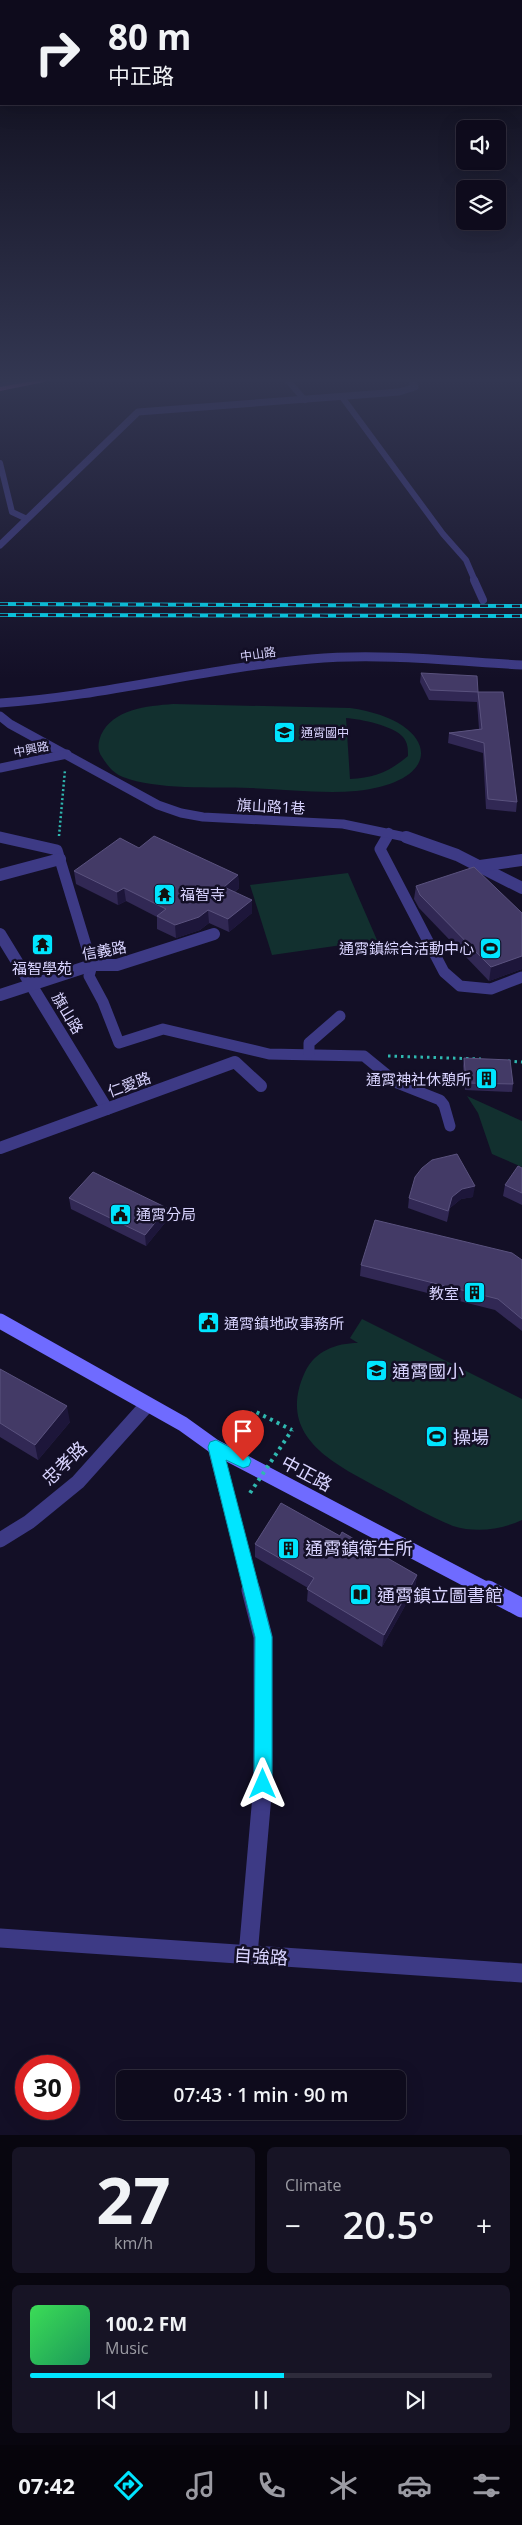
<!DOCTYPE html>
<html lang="en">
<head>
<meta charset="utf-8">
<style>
  :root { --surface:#0e0b1c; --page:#171425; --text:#f1f3f6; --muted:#9b9ba3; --line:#2e2b3b; --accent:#00e5ff }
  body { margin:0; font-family:"Open Sans","Noto Sans TC",sans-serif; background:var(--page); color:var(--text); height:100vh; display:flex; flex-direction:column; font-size:19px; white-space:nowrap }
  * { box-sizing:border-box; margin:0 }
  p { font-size:16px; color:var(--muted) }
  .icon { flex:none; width:28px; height:28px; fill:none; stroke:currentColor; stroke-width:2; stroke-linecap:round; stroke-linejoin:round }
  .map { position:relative; height:2135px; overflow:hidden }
  .panel { display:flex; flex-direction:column; gap:12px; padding:12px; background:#08060f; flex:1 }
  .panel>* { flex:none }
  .guide { position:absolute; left:0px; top:0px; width:522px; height:105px; box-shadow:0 5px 20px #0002,0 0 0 1px var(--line); background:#0e0b1c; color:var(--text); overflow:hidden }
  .controls { position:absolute; left:456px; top:120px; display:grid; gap:10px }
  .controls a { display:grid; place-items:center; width:50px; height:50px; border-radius:8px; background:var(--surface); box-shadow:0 5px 20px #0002,0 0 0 1px var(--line); font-size:25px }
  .speed { position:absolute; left:15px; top:2055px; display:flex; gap:10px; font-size:25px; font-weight:700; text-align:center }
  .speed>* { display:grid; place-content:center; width:65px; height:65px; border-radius:50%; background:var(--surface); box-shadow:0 5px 20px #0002,0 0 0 1px var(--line); line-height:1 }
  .speed .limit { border:8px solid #d22; background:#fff; color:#111 }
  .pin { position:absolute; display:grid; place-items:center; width:42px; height:42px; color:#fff; margin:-51px -21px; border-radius:50% 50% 50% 0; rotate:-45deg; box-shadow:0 0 5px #0007 }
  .pin .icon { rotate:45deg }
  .me { position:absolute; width:55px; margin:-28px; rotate:0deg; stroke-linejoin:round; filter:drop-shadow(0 0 4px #0008) }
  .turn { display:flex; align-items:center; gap:18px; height:105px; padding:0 25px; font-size:22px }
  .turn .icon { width:65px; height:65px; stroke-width:2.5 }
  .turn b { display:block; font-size:35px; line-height:42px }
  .big { font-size:38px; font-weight:600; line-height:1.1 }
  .panel .tile { flex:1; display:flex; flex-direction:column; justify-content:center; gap:8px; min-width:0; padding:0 18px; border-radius:8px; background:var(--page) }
  .panel .dial { align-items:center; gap:0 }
  .dial b { font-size:65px; line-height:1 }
  .song { display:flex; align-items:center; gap:15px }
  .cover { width:60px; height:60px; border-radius:8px; background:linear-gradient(135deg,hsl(130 70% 55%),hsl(150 70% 35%)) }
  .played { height:5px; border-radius:2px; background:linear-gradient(90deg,var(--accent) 55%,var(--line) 55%) }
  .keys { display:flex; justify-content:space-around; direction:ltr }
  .heat { display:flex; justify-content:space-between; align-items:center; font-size:28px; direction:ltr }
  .panel .tiles { flex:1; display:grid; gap:12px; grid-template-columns:1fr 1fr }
  .tile:last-child { grid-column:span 2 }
  .trip { position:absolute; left:116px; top:2070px; width:290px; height:50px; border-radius:8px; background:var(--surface); box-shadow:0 5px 20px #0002,0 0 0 1px var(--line); font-weight:600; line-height:50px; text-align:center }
  .dock { display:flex; height:80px; justify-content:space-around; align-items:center; background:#06040b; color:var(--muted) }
  .dock .icon { width:35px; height:35px }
  .dock .on { color:var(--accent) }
  .dock b { font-size:22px; color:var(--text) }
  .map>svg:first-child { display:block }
</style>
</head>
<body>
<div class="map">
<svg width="522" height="2135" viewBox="0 0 522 2135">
  <rect width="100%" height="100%" fill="#130f26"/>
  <g fill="#12302f" fill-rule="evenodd">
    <path d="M173,704l177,4c87,12 100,73 6,83 -35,3 -71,-2 -106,-3 -37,-1 -94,2 -127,-11 -10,-4 -16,-12 -21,-20 -5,-7 -4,-14 -1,-22 12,-26 46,-29 72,-31zM346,718c15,1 48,8 57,19 5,6 5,12 5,19 -19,16 -34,22 -58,23z"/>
    <polygon points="348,873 377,940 272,955 250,885"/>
    <polygon points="467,1096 522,1121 522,1167 492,1154 478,1113"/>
    <path d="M362,1319l160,80v121c-22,10 -46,13 -69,6 -25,-10 -48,-24 -72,-37 -46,-25 -106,-52 -76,-117 10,-21 31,-29 53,-29l-8,-5z"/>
  </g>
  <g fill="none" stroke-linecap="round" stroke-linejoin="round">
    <polyline stroke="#2fb8b0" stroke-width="2.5" stroke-dasharray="2 2.5" stroke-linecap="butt" points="59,836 65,770"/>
    <g stroke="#2fb8b0" stroke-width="3" stroke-dasharray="2.5 4" stroke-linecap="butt">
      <polyline points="388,1056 481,1059"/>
      <polyline points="508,1061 522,1062"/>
    </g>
    <polyline stroke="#2fb8b0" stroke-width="4" stroke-dasharray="3 4.5" stroke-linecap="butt" points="235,1440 254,1411 292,1430"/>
    <g stroke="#3d3a85" stroke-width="6">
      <polyline points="287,380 305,400"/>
      <polyline points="342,397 443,534 466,560 475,581"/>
      <polyline points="0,463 12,512 27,519"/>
    </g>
    <g stroke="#3d3a85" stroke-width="8">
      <polyline points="474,580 483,600"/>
      <polyline points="0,837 3,838"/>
      <polyline points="386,838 389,832"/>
    </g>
    <g stroke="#3d3a85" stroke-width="11">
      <polyline points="0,837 57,850 92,965 89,976 103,1002 119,1043 163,1029 269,1054 364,1056 397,1083 440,1100 444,1105 450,1126"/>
      <polyline points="387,837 380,849 444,972 460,986 491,989 522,977"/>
      <polyline points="309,1053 309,1043 340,1016"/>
    </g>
    <g stroke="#3d3a85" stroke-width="7">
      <polyline points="0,386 34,380"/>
      <polyline points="0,545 138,412 399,392 415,387 412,380"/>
    </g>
    <g stroke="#3d3a85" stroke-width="9">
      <polyline points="0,716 10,724 158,805 181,813 203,817 343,824 410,838"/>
      <polyline points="0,768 67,754"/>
    </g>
    <g stroke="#3d3a85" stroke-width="12">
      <polyline points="406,837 457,855 522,888"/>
      <polyline points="480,866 522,860"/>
      <polyline points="0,875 60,859"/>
      <polyline points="0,934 107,1109"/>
      <polyline points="0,995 92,965 117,965 214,934"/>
      <polyline points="0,1148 235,1062 261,1086"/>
    </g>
    <g stroke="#3d3a85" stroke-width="15">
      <polyline points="215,1447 252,1592"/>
      <polyline points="0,1540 29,1522 78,1482 147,1405"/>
    </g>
    <g stroke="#3d3a85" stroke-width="19">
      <polyline points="0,1938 522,1973"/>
      <polyline points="248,1955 263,1784 263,1637 251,1590"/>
    </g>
    <path stroke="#3d3a85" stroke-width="9" d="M0,703c105,-7 206,-35 311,-44 70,-6 141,2 211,6"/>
    <polyline stroke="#6f6bff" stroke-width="15" points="0,1321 183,1424 215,1447 491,1592"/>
    <polyline stroke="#6f6bff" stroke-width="19" points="488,1590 522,1608"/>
    <polygon fill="#e055d1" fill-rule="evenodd" points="39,380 54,380 0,391 0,387"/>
    <defs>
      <g id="rail">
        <polyline points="0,604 522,606"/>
        <polyline points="0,615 522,616"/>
      </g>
    </defs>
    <use href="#rail" stroke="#00e5ff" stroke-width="4"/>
    <use href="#rail" stroke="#130f26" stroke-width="2.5" stroke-dasharray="8" stroke-linecap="butt"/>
    <polyline stroke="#2fb8b0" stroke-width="4" stroke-dasharray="3 4.5" stroke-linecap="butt" points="250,1493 292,1430"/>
  </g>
  <g fill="#312854">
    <polygon points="421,673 478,692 517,802 516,812 486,809 483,753 448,743 449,733 479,729 477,702 429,700 420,682"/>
    <polygon points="139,848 238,875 239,888 235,892 252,913 229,932 209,923 200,930 176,938 157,929 157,917 126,901 118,905 76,884 74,871"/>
    <polygon points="416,886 522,913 522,969 489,981 419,908 414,899"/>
    <polygon points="464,1058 513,1084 512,1092 465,1090 463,1066"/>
    <polygon points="522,1168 522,1205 503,1196 505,1185"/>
    <polygon points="473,1197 461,1199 450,1208 447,1222 408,1208 409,1198"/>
    <polygon points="69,1198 168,1219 146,1246 71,1209"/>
    <polygon points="522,1260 522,1331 495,1310 360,1276 361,1265"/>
    <polygon points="0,1369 70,1422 38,1460 0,1437"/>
    <polygon points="340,1536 417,1575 415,1588 382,1647 307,1601 308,1588 255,1557 255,1544"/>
  </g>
  <g fill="#1d163a">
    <polygon points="238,875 239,888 224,900 224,887"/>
    <polygon points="124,888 126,901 118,905 117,892"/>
    <polygon points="252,900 252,913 229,932 228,919"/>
    <polygon points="208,910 209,923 200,930 176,938 175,925"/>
    <polygon points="522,956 522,969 489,981 491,967"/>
    <polygon points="475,1186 473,1197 461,1199 450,1208 447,1222 452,1197 462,1189"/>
    <polygon points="167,1208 168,1219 146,1246 145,1235"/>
    <polygon points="67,1406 70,1422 38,1460 35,1445"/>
    <polygon points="417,1575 415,1588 382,1647 384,1635"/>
  </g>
  <g fill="#433a66" stroke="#5a527e">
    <polygon points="421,673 477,676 478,692 430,690"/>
    <polygon points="478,692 503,692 517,802 488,799 484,743 449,733 482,729"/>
    <polygon points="154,836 238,875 224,887 252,900 228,919 208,910 199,917 175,925 157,916 166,909 124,888 117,892 74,871 120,838 139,848"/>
    <polygon points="474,867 522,913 522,956 491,967 420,895 416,886"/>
    <polygon points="464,1058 510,1060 513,1084 466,1083"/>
    <polygon points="457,1154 475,1186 462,1189 452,1197 448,1211 409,1198 415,1177 422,1168 432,1160"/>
    <polygon points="518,1166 522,1168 522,1193 505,1185"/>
    <polygon points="93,1172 167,1208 145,1235 69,1198"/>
    <polygon points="375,1220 512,1253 522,1260 522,1319 498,1299 361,1265"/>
    <polygon points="0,1369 67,1406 35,1445 0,1423"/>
    <polygon points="281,1503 340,1536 342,1532 417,1575 384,1635 307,1589 314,1578 255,1544"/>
  </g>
  <linearGradient id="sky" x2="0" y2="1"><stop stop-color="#0a0815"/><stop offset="0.56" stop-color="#333752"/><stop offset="1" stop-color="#333752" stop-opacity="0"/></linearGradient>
  <rect width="522" height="679" fill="url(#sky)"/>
  <polygon fill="#00e5ff" stroke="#0095a6" points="216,1440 249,1457 251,1461 249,1466 243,1468 226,1460 272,1637 272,1784 269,1790 263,1793 257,1790 254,1784 255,1637 208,1447 210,1442"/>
  <defs>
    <symbol id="school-square" viewBox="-11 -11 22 22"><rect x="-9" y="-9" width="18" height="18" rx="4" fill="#00e5ff" stroke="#130f26"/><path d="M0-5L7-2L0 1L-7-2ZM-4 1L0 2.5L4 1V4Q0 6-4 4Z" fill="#111"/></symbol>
    <symbol id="temple-square" viewBox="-11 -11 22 22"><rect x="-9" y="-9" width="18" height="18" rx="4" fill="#00e5ff" stroke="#130f26"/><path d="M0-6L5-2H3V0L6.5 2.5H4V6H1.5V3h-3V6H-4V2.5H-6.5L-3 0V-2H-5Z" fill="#111"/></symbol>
    <symbol id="stadium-square" viewBox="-11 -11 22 22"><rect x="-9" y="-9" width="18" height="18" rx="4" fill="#00e5ff" stroke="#130f26"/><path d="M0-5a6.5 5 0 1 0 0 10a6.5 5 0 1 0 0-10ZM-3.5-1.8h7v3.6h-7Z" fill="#111"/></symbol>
    <symbol id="building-square" viewBox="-11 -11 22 22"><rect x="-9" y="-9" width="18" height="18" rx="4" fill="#00e5ff" stroke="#130f26"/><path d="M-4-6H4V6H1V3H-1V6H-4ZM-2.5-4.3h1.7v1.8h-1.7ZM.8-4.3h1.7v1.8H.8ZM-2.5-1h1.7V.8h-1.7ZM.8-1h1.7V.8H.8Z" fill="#111"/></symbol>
    <symbol id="civic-square" viewBox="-11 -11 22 22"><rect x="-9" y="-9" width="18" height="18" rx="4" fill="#00e5ff" stroke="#130f26"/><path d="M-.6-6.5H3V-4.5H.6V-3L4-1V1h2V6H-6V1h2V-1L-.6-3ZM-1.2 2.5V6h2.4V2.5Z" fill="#111"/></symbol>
    <symbol id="library-square" viewBox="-11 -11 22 22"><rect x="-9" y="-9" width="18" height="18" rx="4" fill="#00e5ff" stroke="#130f26"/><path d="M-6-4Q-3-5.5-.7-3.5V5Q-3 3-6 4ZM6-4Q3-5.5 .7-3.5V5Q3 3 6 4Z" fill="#111"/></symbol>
  </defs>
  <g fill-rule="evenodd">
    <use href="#school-square" x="272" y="720" width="25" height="25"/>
    <use href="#temple-square" x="152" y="882" width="25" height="25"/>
    <use href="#temple-square" x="30" y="932" width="25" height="25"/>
    <use href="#stadium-square" x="478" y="936" width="25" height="25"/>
    <use href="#building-square" x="474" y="1066" width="25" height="25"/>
    <use href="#civic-square" x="108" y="1202" width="25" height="25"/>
    <use href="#building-square" x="462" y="1280" width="25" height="25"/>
    <use href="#civic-square" x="196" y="1310" width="25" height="25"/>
    <use href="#school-square" x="364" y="1358" width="25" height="25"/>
    <use href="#stadium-square" x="424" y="1424" width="25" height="25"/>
    <use href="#building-square" x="276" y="1536" width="25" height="25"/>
    <use href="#library-square" x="348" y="1582" width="25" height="25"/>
  </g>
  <g text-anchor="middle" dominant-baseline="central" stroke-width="5" stroke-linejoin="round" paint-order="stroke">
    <g font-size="12" fill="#d9d4ff" stroke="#130f26">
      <text transform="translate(258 654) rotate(-8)">中山路</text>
      <text transform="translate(31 749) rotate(-11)">中興路</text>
    </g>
    <g font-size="12" fill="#d9d4ff" stroke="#130f26" text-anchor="start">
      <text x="301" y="732">通霄國中</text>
    </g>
    <g font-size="15" fill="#d9d4ff" stroke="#130f26">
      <text transform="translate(271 806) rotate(3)">旗山路1巷</text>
      <text transform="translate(104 950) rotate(-10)">信義路</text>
      <text transform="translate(68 1013) rotate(59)">旗山路</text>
      <text transform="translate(129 1084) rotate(-20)">仁愛路</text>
    </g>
    <g font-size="15" fill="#d9d4ff" stroke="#130f26" text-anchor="start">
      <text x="180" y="894">福智寺</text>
      <text x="474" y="948" text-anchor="end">通霄鎮綜合活動中心</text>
      <text x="42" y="968" text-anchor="middle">福智學苑</text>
      <text x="471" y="1079" text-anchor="end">通霄神社休憩所</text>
      <text x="136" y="1214">通霄分局</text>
      <text x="459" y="1293" text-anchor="end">教室</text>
      <text x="224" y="1323">通霄鎮地政事務所</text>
    </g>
    <g font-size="18" fill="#d9d4ff" stroke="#130f26" text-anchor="start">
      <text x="392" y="1371">通霄國小</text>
      <text x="453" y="1437">操場</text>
      <text x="305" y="1548">通霄鎮衛生所</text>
      <text x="377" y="1595">通霄鎮立圖書館</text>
    </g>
    <g font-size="18" fill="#d9d4ff" stroke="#130f26">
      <text transform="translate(64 1463) rotate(-44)">忠孝路</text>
      <text transform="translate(307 1473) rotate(28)">中正路</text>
      <text transform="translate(261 1956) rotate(4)">自強路</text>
    </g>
  </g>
</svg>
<div class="controls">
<a><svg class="icon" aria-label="sound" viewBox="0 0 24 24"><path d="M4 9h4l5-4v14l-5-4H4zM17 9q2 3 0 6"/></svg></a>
<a><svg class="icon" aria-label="layers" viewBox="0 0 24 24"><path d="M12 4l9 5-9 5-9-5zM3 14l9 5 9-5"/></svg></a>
</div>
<div class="speed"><div class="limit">30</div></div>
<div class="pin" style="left:243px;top:1461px;background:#d93025"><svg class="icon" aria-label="arrive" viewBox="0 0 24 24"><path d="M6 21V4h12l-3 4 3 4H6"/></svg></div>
<svg class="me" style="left:263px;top:1784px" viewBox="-20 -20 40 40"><path d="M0-17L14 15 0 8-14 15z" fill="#00e5ff" stroke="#fff" stroke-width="4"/></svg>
<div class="trip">07:43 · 1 min · 90 m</div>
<div class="guide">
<div class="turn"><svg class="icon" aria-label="right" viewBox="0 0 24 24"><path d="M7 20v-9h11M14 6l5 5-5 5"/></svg><div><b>80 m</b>中正路</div></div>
</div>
</div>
<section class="panel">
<div class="tiles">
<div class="tile dial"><b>27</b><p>km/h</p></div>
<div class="tile"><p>Climate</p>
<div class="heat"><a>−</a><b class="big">20.5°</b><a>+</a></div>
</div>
<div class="tile">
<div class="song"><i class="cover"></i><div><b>100.2 FM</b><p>Music</p></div></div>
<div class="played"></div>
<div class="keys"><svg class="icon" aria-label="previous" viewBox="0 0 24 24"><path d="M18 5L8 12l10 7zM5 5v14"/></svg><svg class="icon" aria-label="pause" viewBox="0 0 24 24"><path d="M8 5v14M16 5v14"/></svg><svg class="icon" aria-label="next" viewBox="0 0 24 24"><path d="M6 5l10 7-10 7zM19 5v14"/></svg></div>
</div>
</div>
</section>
<nav class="dock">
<b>07:42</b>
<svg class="icon on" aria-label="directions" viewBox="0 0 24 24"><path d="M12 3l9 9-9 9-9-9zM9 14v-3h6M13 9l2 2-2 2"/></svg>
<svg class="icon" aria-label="music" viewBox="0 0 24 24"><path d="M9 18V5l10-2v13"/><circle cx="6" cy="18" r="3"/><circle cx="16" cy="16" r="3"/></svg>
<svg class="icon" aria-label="phone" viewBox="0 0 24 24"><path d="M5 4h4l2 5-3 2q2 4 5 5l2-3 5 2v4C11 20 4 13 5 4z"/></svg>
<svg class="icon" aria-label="climate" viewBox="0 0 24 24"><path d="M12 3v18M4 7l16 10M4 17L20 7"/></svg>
<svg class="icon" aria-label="car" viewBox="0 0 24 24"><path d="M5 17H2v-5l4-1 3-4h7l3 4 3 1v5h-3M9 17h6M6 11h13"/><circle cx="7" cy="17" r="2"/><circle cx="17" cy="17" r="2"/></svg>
<svg class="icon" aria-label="filters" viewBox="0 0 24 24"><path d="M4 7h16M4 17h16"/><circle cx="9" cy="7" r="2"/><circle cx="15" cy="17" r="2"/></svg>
</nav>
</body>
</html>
